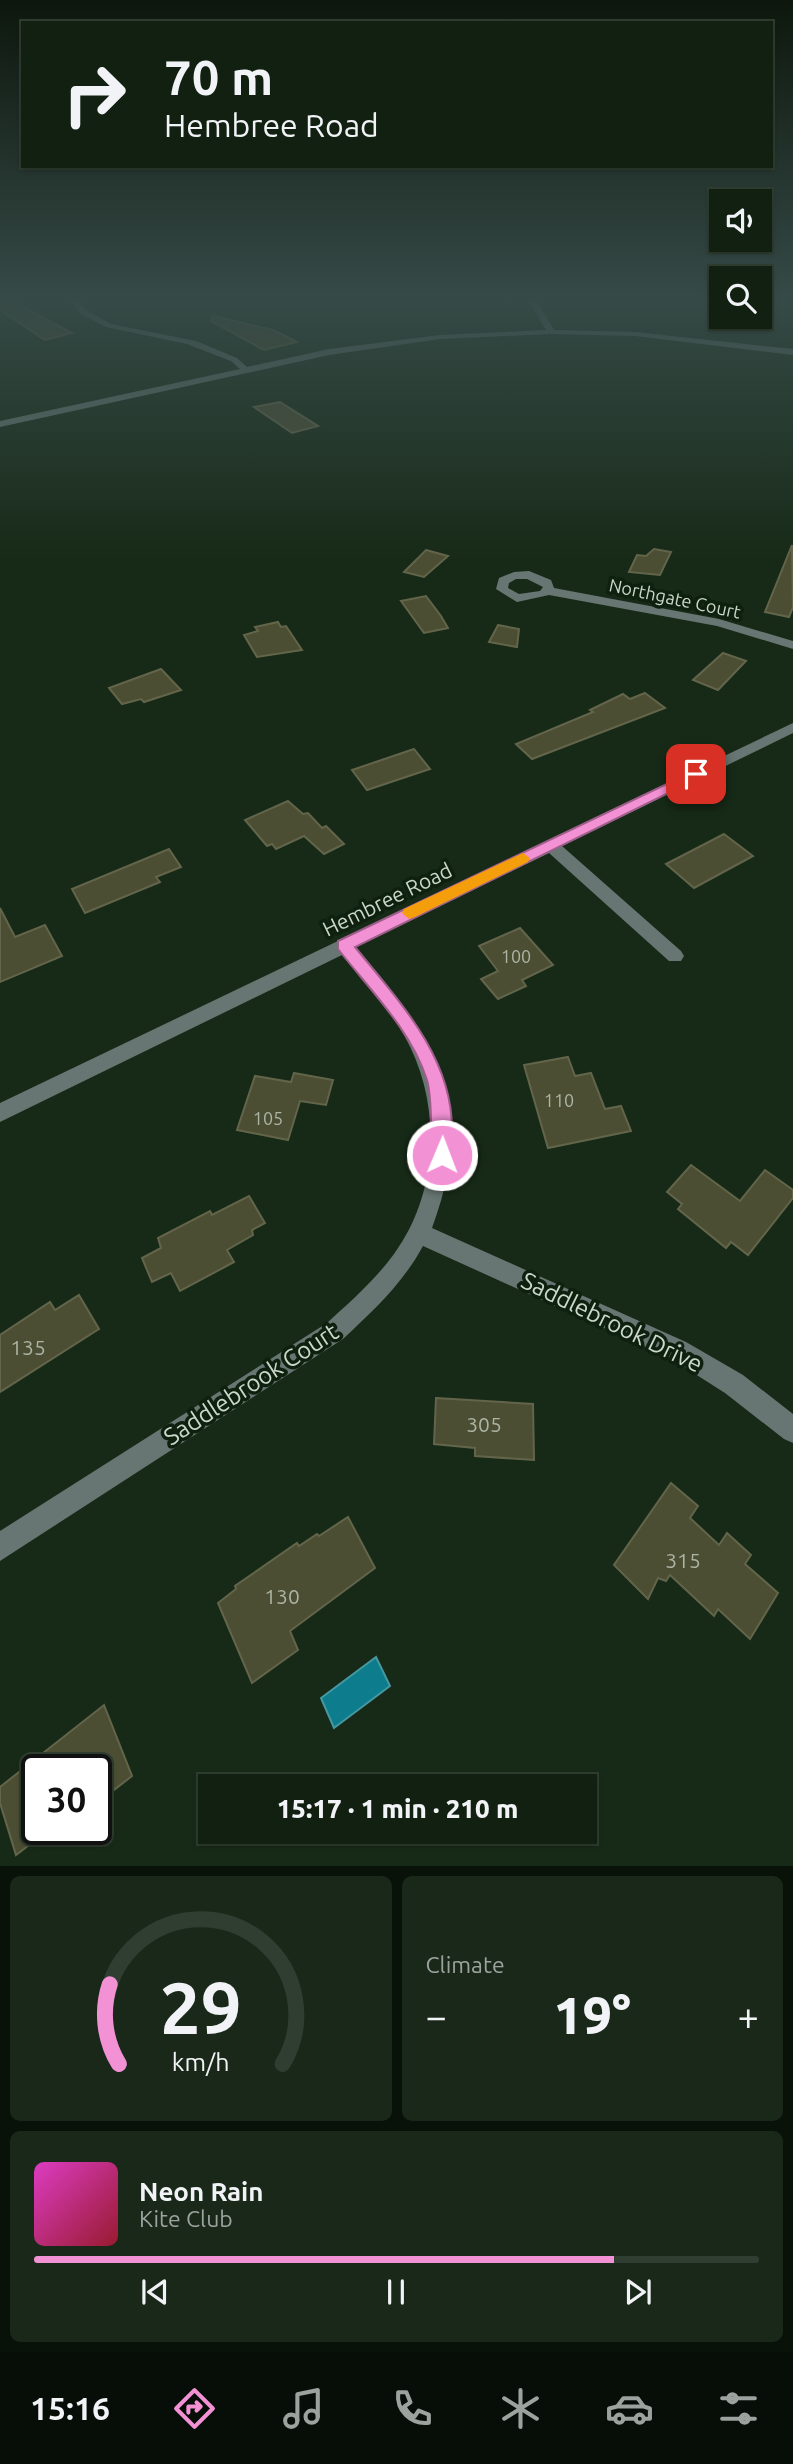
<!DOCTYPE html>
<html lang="en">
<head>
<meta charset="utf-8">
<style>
  :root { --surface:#112011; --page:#1a281a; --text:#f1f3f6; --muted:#9ca39f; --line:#303e31; --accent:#f391d5 }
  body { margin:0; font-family:Ubuntu,sans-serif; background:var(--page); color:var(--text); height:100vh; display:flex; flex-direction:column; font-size:26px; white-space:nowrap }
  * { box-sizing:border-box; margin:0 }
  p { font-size:23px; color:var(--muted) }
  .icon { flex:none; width:38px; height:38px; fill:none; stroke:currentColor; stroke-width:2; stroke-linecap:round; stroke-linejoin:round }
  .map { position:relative; height:1866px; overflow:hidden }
  .sheet { display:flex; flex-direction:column; gap:10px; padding:10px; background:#091209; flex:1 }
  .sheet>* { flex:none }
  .guide { position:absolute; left:21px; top:21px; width:752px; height:147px; border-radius:0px; box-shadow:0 2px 5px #0004,0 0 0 2px var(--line); background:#112011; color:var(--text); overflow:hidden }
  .fabs { position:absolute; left:709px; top:189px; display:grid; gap:14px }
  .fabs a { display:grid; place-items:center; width:63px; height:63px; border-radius:0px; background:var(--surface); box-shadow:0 2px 5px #0004,0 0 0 2px var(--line); font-size:35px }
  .speed { position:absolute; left:21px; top:1754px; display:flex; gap:14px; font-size:35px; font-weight:700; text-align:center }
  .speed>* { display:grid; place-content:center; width:91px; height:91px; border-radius:50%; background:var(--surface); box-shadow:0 2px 5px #0004,0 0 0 2px var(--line); line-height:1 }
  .speed .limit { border:4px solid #111; border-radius:10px; background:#fff; color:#111 }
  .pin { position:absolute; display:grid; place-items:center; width:60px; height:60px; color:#fff; margin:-30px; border-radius:14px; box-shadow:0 4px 10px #0006 }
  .me { position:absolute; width:77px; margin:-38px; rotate:1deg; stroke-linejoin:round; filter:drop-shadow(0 0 5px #0008) }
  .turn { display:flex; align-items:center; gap:24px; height:147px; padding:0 28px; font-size:32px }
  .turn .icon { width:91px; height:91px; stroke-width:2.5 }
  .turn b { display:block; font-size:49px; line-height:60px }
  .big { font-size:52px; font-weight:800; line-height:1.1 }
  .sheet .widget { flex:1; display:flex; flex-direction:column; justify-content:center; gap:10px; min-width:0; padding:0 24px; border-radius:10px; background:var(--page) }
  .sheet .dial { align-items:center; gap:0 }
  .dial svg { height:182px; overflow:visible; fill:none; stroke:var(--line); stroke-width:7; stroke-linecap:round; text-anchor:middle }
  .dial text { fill:var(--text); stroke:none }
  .song { display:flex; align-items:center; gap:21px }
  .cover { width:84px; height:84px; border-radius:10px; background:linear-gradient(135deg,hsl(310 70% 55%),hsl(350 70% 35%)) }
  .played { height:7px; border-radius:4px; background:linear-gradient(90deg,var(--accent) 80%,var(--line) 80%) }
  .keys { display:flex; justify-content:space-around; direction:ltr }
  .heat { display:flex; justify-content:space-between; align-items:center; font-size:38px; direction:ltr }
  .sheet .tiles { flex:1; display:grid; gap:10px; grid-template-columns:1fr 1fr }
  .widget:last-child { grid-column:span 2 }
  .trip { position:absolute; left:198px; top:1774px; width:399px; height:70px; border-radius:0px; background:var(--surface); box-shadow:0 2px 5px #0004,0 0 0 2px var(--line); font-weight:800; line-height:70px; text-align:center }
  .tab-bar { display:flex; height:112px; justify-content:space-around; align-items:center; background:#070d07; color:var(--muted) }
  .tab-bar .icon { width:49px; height:49px }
  .tab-bar .on { color:var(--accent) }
  .tab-bar b { font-size:32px; color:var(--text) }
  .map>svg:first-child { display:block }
</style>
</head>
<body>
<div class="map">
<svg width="793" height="1866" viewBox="0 0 793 1866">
  <rect width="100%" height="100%" fill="#172a17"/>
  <polygon fill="#0d7d8d" stroke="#4698a0" stroke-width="2" points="376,1657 390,1686 334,1728 321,1698"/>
  <g fill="#4c4e33" stroke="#63654a" stroke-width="2">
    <polygon points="0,300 11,300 72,333 45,340 0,310"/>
    <polygon points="213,316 273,330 297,342 264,350 211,321"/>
    <polygon points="280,402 318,426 292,433 254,407"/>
    <polygon points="792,545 793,607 789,617 765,612"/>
    <polygon points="654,549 671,552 660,575 629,572 637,555 646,556"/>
    <polygon points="426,550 448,556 424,577 404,572"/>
    <polygon points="426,596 441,616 448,628 424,633 401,601"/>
    <polygon points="278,622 281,627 286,626 302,650 257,657 244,635 258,631 255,627"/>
    <polygon points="498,625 519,629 517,647 489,642"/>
    <polygon points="723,653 746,661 718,690 693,680"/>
    <polygon points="161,669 181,690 144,702 141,699 122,704 109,688"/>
    <polygon points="645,693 665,708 532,759 516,744 593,712 590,710 623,694 630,699"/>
    <polygon points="414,749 430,769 367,790 352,770"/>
    <polygon points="288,801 303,814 308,813 322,828 326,826 344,844 324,854 304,836 276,849 272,844 267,846 245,820"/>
    <polygon points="724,834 753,856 694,888 666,864"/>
    <polygon points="169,849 181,867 156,877 160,882 85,913 72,889"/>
    <polygon points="0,908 15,937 45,925 62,956 0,982"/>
    <polygon points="520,928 553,965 522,980 526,986 498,999 481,979 498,971 479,946"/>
    <polygon points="568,1057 575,1076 591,1073 605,1109 621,1106 631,1131 548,1148 524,1065"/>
    <polygon points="294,1073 333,1080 326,1105 300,1101 288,1140 237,1130 255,1076 291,1082"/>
    <polygon points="691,1165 740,1201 765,1170 793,1190 793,1198 748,1255 731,1242 726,1248 678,1209 682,1204 667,1192"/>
    <polygon points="249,1196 265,1223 252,1230 253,1235 227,1250 234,1262 180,1291 171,1273 152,1282 142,1258 161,1248 158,1238 210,1211 212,1215"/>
    <polygon points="79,1295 99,1329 0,1392 0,1335 50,1302 55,1310"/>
    <polygon points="436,1398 533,1404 534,1460 475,1456 475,1448 434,1444"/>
    <polygon points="671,1483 698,1506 690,1518 719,1545 727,1533 751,1555 745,1564 778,1593 750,1639 718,1609 714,1616 670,1575 666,1581 658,1578 648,1599 614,1565"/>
    <polygon points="348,1517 375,1568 290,1631 298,1650 252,1683 218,1603 236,1589 235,1586 297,1543 299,1546 317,1534 319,1536"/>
    <polygon points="104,1705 132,1776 96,1804 96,1769 37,1769 37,1839 16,1855 0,1803 0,1787"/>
  </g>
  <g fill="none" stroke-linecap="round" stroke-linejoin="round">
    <g fill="#677672" fill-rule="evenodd">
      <polygon points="71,300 79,300 85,309 111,324 196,341 237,358 247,367 329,349 440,335 546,330 528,300 536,300 554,330 635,332 793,349 793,355 635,336 551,334 440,339 329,355 0,427 0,421 240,369 231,361 187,344 106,327 79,313"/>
      <path d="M529,571l22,9 3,8 165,31 74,22v8l-76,-23 -168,-31 -32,7 -21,-13 3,-11 15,-6zM516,579h11l16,8 -3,4 -21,3 -11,-6 1,-5z"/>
      <path d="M793,723v10l-231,113 119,105 3,5 -3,5h-12l-120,-108 -193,94c80,95 123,154 76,281l254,114 57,33 50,39v29l-9,-4 -59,-46 -55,-35 -247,-112c-20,37 -49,64 -80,93l-343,222v-30l327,-208c24,-22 48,-43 67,-69 46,-63 48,-152 10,-219 -16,-29 -41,-54 -62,-80l-342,167v-19z"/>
    </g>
  </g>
  <linearGradient id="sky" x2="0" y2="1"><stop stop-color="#0d170d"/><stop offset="0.53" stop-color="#364a47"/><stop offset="1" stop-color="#364a47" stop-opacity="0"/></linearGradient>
  <rect width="793" height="562" fill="url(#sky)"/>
  <path fill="#f391d5" stroke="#9e5e8a" stroke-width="2" d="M696,770l5,1v6l-346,170c43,53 97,109 97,182 0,11 2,22 -3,32l-7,3 -6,-3c-8,-16 -2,-57 -9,-81 -16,-50 -57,-90 -89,-131v-8z"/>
  <polygon fill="#f59e0b" points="523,853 530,858 528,862 415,917 409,919 402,913 404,909"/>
  <g text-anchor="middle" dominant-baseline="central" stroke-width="7" stroke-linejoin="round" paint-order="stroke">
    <g font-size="18" fill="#cbd7cb" stroke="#0e200e">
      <text transform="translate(675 598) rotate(12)">Northgate Court</text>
    </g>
    <g font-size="18" fill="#abb5a5">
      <text x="516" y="956">100</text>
      <text x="559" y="1100">110</text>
      <text x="268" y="1118">105</text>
    </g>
    <g font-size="21" fill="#cbd7cb" stroke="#0e200e">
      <text transform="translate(387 899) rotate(-26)">Hembree Road</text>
    </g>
    <g font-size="21" fill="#abb5a5">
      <text x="28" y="1347">135</text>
      <text x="484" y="1424">305</text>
      <text x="683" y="1560">315</text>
      <text x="282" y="1596">130</text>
    </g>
    <g font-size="24" fill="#cbd7cb" stroke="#0e200e">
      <text transform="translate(612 1322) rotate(26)">Saddlebrook Drive</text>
      <text transform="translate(251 1384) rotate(-33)">Saddlebrook Court</text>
    </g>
  </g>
</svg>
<div class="fabs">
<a><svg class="icon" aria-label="sound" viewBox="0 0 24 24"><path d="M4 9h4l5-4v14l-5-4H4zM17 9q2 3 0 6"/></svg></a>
<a><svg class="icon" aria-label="search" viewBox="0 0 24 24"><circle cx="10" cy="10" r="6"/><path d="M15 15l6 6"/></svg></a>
</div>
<div class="speed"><div class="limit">30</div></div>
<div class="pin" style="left:696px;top:774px;background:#d93025"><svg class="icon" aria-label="arrive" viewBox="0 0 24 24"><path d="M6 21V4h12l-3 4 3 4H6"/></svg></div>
<svg class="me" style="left:442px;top:1155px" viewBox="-20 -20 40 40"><circle r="17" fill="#f391d5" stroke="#fff" stroke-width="3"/><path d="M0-11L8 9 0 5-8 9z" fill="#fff"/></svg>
<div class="trip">15:17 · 1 min · 210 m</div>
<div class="guide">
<div class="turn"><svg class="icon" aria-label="right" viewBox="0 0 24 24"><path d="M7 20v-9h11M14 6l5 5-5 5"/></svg><div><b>70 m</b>Hembree Road</div></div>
</div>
</div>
<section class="sheet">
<div class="tiles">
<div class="widget dial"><svg viewBox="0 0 100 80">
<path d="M14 69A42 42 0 1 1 86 69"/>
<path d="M14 69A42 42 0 0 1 10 34" stroke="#f391d5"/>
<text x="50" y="56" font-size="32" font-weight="700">29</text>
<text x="50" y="72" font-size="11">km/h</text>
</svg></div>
<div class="widget"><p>Climate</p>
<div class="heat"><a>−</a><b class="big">19°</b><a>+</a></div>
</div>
<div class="widget">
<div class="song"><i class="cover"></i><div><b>Neon Rain</b><p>Kite Club</p></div></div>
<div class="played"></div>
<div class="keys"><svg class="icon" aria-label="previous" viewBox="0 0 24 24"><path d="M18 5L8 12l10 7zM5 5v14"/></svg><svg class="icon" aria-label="pause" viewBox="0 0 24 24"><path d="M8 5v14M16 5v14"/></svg><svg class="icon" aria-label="next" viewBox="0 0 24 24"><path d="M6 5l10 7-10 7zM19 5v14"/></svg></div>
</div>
</div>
</section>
<nav class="tab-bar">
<b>15:16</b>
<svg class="icon on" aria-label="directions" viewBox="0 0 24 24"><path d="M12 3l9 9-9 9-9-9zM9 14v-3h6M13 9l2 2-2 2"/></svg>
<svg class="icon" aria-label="music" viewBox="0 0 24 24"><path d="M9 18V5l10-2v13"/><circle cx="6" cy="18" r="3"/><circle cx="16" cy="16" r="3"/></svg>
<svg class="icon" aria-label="phone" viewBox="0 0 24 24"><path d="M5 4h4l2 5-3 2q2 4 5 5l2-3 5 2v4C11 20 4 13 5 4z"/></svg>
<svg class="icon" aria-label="climate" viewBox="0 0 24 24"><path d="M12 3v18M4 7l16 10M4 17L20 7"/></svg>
<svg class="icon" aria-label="car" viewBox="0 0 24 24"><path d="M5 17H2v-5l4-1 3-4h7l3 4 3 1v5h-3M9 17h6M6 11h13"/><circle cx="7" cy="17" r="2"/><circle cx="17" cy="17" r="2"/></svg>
<svg class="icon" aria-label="filters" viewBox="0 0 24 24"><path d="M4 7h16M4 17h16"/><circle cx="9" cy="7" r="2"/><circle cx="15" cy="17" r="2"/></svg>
</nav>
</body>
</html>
